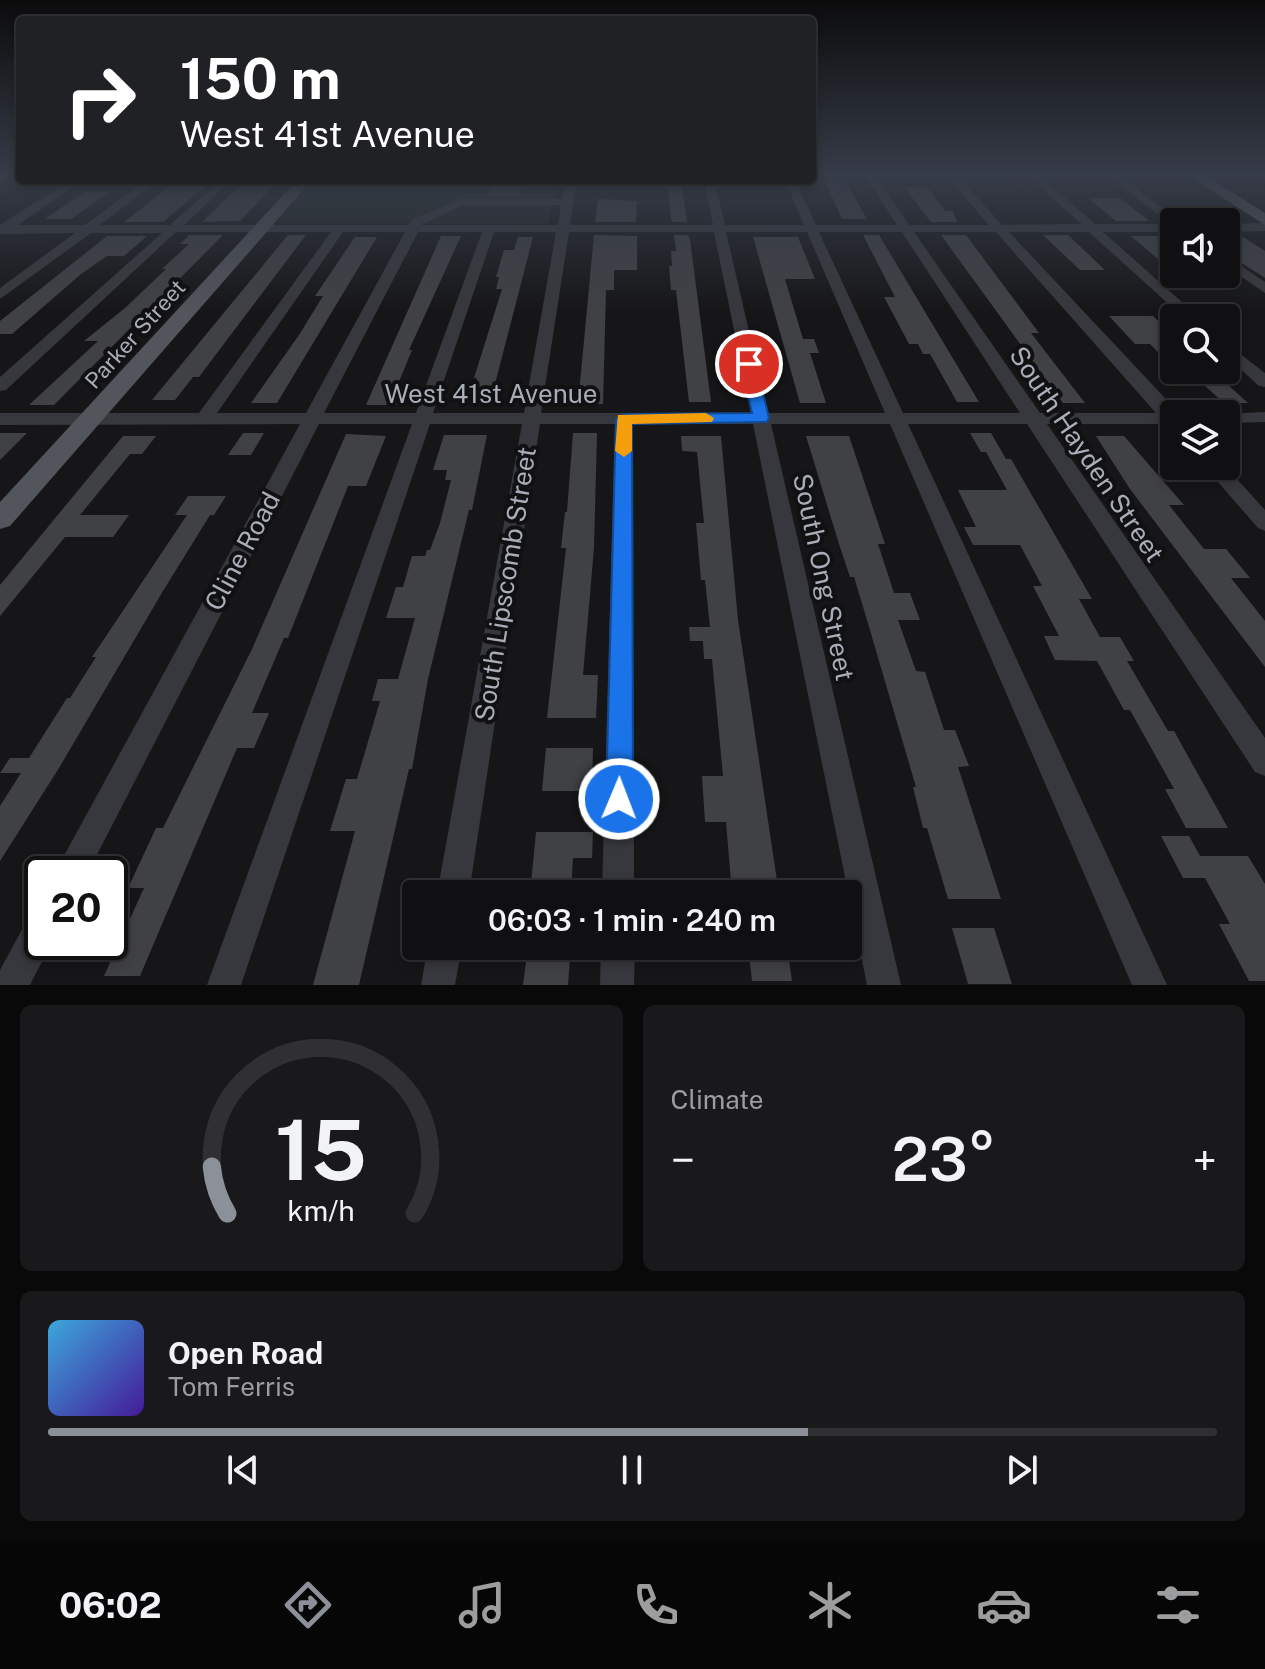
<!DOCTYPE html>
<html lang="en">
<head>
<meta charset="utf-8">
<style>
  :root { --surface:#101012; --page:#19191b; --text:#f1f3f6; --muted:#9c9d9f; --line:#303032; --accent:#8c9099 }
  body { margin:0; font-family:"Public Sans",sans-serif; background:var(--page); color:var(--text); height:100vh; display:flex; flex-direction:column; font-size:30px; white-space:nowrap }
  * { box-sizing:border-box; margin:0 }
  p { font-size:26px; color:var(--muted) }
  .icon { flex:none; width:44px; height:44px; fill:none; stroke:currentColor; stroke-width:2; stroke-linecap:round; stroke-linejoin:round }
  .map { position:relative; height:985px; overflow:hidden }
  .sheet { display:flex; flex-direction:column; gap:20px; padding:20px; background:#09090a; flex:1 }
  .sheet>* { flex:none }
  .guide { position:absolute; left:16px; top:16px; width:800px; height:168px; border-radius:8px; box-shadow:0 4px 12px #0003,0 0 0 2px var(--line); background:#202124; color:#fff; overflow:hidden }
  .fabs { position:absolute; left:1160px; top:208px; display:grid; gap:16px }
  .fabs a { display:grid; place-items:center; width:80px; height:80px; border-radius:8px; background:var(--surface); box-shadow:0 4px 12px #0003,0 0 0 2px var(--line); font-size:40px }
  .speed { position:absolute; left:24px; top:856px; display:flex; gap:16px; font-size:40px; font-weight:700; text-align:center }
  .speed>* { display:grid; place-content:center; width:104px; height:104px; border-radius:50%; background:var(--surface); box-shadow:0 4px 12px #0003,0 0 0 2px var(--line); line-height:1 }
  .speed .limit { border:4px solid #111; border-radius:12px; background:#fff; color:#111 }
  .pin { position:absolute; display:grid; place-items:center; width:68px; height:68px; color:#fff; margin:-34px; border:4px solid #fff; border-radius:50%; box-shadow:0 2px 8px #0007 }
  .me { position:absolute; width:88px; margin:-44px; rotate:1deg; stroke-linejoin:round; filter:drop-shadow(0 0 6px #0008) }
  .turn { display:flex; align-items:center; gap:28px; height:168px; padding:0 32px; font-size:36px }
  .turn .icon { width:104px; height:104px; stroke-width:2.5 }
  .turn b { display:block; font-size:56px; line-height:68px }
  .big { font-size:60px; font-weight:600; line-height:1.1 }
  .sheet .widget { flex:1; display:flex; flex-direction:column; justify-content:center; gap:12px; min-width:0; padding:0 28px; border-radius:12px; background:var(--page) }
  .sheet .dial { align-items:center; gap:0 }
  .dial svg { height:208px; overflow:visible; fill:none; stroke:var(--line); stroke-width:7; stroke-linecap:round; text-anchor:middle }
  .dial text { fill:var(--text); stroke:none }
  .song { display:flex; align-items:center; gap:24px }
  .cover { width:96px; height:96px; border-radius:12px; background:linear-gradient(135deg,hsl(200 70% 55%),hsl(260 70% 35%)) }
  .played { height:8px; border-radius:4px; background:linear-gradient(90deg,var(--accent) 65%,var(--line) 65%) }
  .keys { display:flex; justify-content:space-around; direction:ltr }
  .heat { display:flex; justify-content:space-between; align-items:center; font-size:44px; direction:ltr }
  .sheet .tiles { flex:1; display:grid; gap:20px; grid-template-columns:1fr 1fr }
  .widget:last-child { grid-column:span 2 }
  .trip { position:absolute; left:402px; top:880px; width:460px; height:80px; border-radius:8px; background:var(--surface); box-shadow:0 4px 12px #0003,0 0 0 2px var(--line); font-weight:600; line-height:80px; text-align:center }
  .tab-bar { display:flex; height:128px; justify-content:space-around; align-items:center; background:#060607; color:var(--muted) }
  .tab-bar .icon { width:56px; height:56px }
  .tab-bar .on { color:var(--accent) }
  .tab-bar b { font-size:36px; color:var(--text) }
  .map>svg:first-child { display:block }
</style>
</head>
<body>
<div class="map">
<svg width="1265" height="985" viewBox="0 0 1265 985">
  <rect width="100%" height="100%" fill="#161618"/>
  <polygon fill="#222225" points="314,180 558,180 548,224 282,224 277,222"/>
  <path fill="#1e261f" d="M314,180h178l-8,20c-25,0 -56,5 -74,24h-128l-5,-2z"/>
  <g fill="#404145">
    <polygon points="493,180 524,180 519,196 487,196"/>
    <polygon points="667,180 681,180 687,222 673,222 671,219"/>
    <polygon points="244,181 278,181 240,221 202,222"/>
    <polygon points="825,181 845,181 867,219 842,219"/>
    <polygon points="175,182 210,182 163,222 124,222"/>
    <polygon points="904,187 927,187 945,211 953,211 957,222 931,222"/>
    <polygon points="84,192 110,192 71,219 45,219"/>
    <polygon points="1088,198 1120,198 1149,221 1116,221"/>
    <polygon points="598,199 637,201 636,222 595,222"/>
    <polygon points="189,235 223,235 54,405 29,405 98,341 84,341 125,308 166,269 162,269 189,244 180,244"/>
    <polygon points="288,235 306,235 199,377 193,377 175,400 152,400"/>
    <polygon points="594,235 637,236 637,270 614,270 614,290 606,290 603,404 578,404"/>
    <polygon points="674,235 688,235 690,239 711,402 689,402 676,290 671,290 669,266 672,266 671,251 676,251"/>
    <polygon points="863,235 879,235 979,402 957,402 930,354 923,354 918,344 909,344 884,297 895,297"/>
    <polygon points="941,235 966,235 1039,333 1031,333 1085,403 1063,403"/>
    <polygon points="1043,235 1068,235 1105,270 1080,270"/>
    <polygon points="1226,235 1240,235 1265,251 1265,278 1226,253"/>
    <polygon points="107,236 147,236 124,256 107,256 81,274 12,334 0,334 0,321"/>
    <polygon points="441,236 461,236 409,350 412,350 396,389 406,389 400,405 366,405"/>
    <polygon points="1131,236 1174,236 1174,272 1159,260"/>
    <polygon points="355,237 377,237 277,403 251,403 299,335 323,296 315,296"/>
    <polygon points="518,237 533,237 495,384 501,384 495,405 470,405 477,378 474,378 502,289 496,289 499,277 496,277 504,250 514,250"/>
    <polygon points="753,237 798,237 815,279 785,279 803,339 814,339 819,353 810,353 826,403 800,403"/>
    <polygon points="1109,316 1153,316 1174,336 1174,355 1161,355 1150,344 1135,344"/>
    <polygon points="1203,384 1227,384 1248,403 1224,403"/>
    <polygon points="0,433 27,433 0,460"/>
    <polygon points="243,433 264,433 251,455 228,455"/>
    <polygon points="573,433 597,433 594,548 583,675 598,675 596,718 547,718 566,548 561,548 565,512 567,512"/>
    <polygon points="970,433 991,433 1006,459 1011,459 1092,599 1079,599 1100,637 1120,637 1134,661 1127,661 1168,731 1174,731 1228,828 1186,828 1165,789 1174,789 1130,710 1124,710 1097,661 1055,660 1044,636 1059,636 1033,586 1042,586 1020,545 973,545 964,527 976,527 958,490 1007,490 986,452 981,452"/>
    <polygon points="346,434 386,436 366,486 348,486 288,638 284,638 252,713 269,713 254,748 237,748 140,976 104,976 144,888 128,888 156,828 163,828 252,649"/>
    <polygon points="444,435 487,435 472,510 469,510 428,679 412,769 409,769 359,985 313,985 355,831 330,831 346,779 357,779 380,701 372,701 378,679 398,679 415,618 386,618 396,587 403,587 412,556 425,556 427,550 430,550 440,523 451,480 445,480 447,470 433,470"/>
    <polygon points="123,436 156,436 142,454 130,454 80,515 129,515 113,537 65,537 0,616 0,585"/>
    <polygon points="681,436 721,436 738,620 779,894 732,894 726,822 705,822 702,776 723,776 712,659 704,659 703,641 690,641 689,627 710,627 705,580 701,580 696,523 704,523 697,452 682,451"/>
    <polygon points="806,436 849,436 885,544 878,544 894,593 910,593 920,620 898,620 916,671 925,672 944,730 955,730 969,766 958,767 1001,899 948,899 927,828 923,828 913,787 916,787 867,620 854,577 850,577 839,544"/>
    <polygon points="1096,436 1124,436 1184,505 1169,505 1204,549 1226,549 1250,578 1231,578 1265,621 1265,667 1130,489"/>
    <polygon points="188,496 226,496 214,515 210,515 163,591 59,768 0,861 0,806 21,773 0,773 10,758 29,758 67,698 70,698 96,657 92,657 187,515 175,515"/>
    <polygon points="546,748 593,748 592,791 542,791"/>
    <polygon points="536,832 593,832 592,858 573,858 571,894 530,894"/>
    <polygon points="1161,836 1189,836 1200,856 1248,856 1265,884 1265,981 1249,981 1219,924 1230,924 1205,878 1183,878"/>
    <polygon points="952,928 994,928 1012,984 968,984"/>
    <polygon points="528,946 571,946 568,985 523,985"/>
    <polygon points="748,946 787,946 792,981 752,981"/>
  </g>
  <g fill="none" stroke-linecap="round" stroke-linejoin="round">
    <g fill="#37383d" fill-rule="evenodd">
      <polygon points="3,174 16,174 0,184 0,176"/>
      <path d="M864,174h11l34,51h80l-44,-51h11l46,51 79,-1 -55,-50h12l57,50h75l-64,-50h12l62,48h-6v10h-71l97,86h-16l-95,-86h-80l171,182h-6v14l-8,-4h-119l218,314v38l-10,-4 -228,-348h-119l259,561h-35l-242,-561h-119l130,561h-34l-114,-561h-120l1,470h-32l13,-470h-75l-71,470h-32l85,-470h-92l-189,561h-34l205,-561h-93l-232,450h-33l246,-450 -300,1v-12h199l132,-181h-155l-170,158 -6,1v-14l162,-144h-71l-91,66v-11l75,-55 -72,1 -3,-1v-8l71,-45h12l-65,45h67l61,-45h12l-58,45h70l51,-45h11l-48,45h225l4,-6 48,-20h101l4,-19h10l-6,45h143l-9,-45h10l11,45h79l-19,-45h10l21,45h81zM463,205h98l-3,20h-137zM343,232h62l-99,181h-89zM418,232h64l-66,181h-92zM494,232h62l-32,181h-91zM569,232h145l37,181h-210zM726,232h81l78,181h-117zM819,232h83l118,181h-117zM914,232h82l160,181h-116z"/>
      <polygon points="1252,174 1265,174 1265,182"/>
      <polygon points="1265,223 1265,231 1226,232 1226,224"/>
      <polygon points="1226,256 1265,282 1265,293 1226,266"/>
      <polygon points="1226,343 1265,373 1265,387 1259,386 1226,356"/>
      <polygon points="1265,412 1265,422 1226,423 1226,414 1220,414"/>
      <polygon points="1204,466 1225,466 1265,510 1265,531 1258,528"/>
      <polygon points="42,911 42,942 52,942 30,985 0,985 0,970 30,915"/>
      <polygon points="428,946 462,946 455,985 421,985"/>
      <polygon points="601,946 635,946 634,985 600,985"/>
    </g>
    <g fill="#53555c" fill-rule="evenodd">
      <polygon points="1186,174 1203,174 1265,213 1265,225"/>
      <polygon points="297,180 312,180 10,526 0,529 0,502"/>
    </g>
  </g>
  <linearGradient id="sky" x2="0" y2="1"><stop stop-color="#0c0c0d"/><stop offset="0.56" stop-color="#363c48"/><stop offset="1" stop-color="#363c48" stop-opacity="0"/></linearGradient>
  <rect width="1265" height="312" fill="url(#sky)"/>
  <polygon fill="#1a73e8" stroke="#114b97" stroke-width="2" points="749,360 756,364 769,418 767,422 632,424 633,799 629,808 619,812 610,808 606,799 616,419 624,414 752,413 741,364"/>
  <polygon fill="#f59e0b" points="706,413 714,418 712,422 632,424 632,451 624,457 615,451 618,415"/>
  <g text-anchor="middle" dominant-baseline="central" stroke-width="8" stroke-linejoin="round" paint-order="stroke">
    <g font-size="22" fill="#a8adb8" stroke="#111113">
      <text transform="translate(135 334) rotate(-48)">Parker Street</text>
    </g>
    <g font-size="26" fill="#a8adb8" stroke="#111113">
      <text x="491" y="393">West 41st Avenue</text>
      <text transform="translate(1087 454) rotate(56)">South Hayden Street</text>
      <text transform="translate(242 551) rotate(-62)">Cline Road</text>
      <text transform="translate(824 577) rotate(78)">South Ong Street</text>
      <text transform="translate(505 584) rotate(-81)">South Lipscomb Street</text>
    </g>
  </g>
</svg>
<div class="fabs">
<a><svg class="icon" aria-label="sound" viewBox="0 0 24 24"><path d="M4 9h4l5-4v14l-5-4H4zM17 9q2 3 0 6"/></svg></a>
<a><svg class="icon" aria-label="search" viewBox="0 0 24 24"><circle cx="10" cy="10" r="6"/><path d="M15 15l6 6"/></svg></a>
<a><svg class="icon" aria-label="layers" viewBox="0 0 24 24"><path d="M12 4l9 5-9 5-9-5zM3 14l9 5 9-5"/></svg></a>
</div>
<div class="speed"><div class="limit">20</div></div>
<div class="pin" style="left:749px;top:364px;background:#d93025"><svg class="icon" aria-label="arrive" viewBox="0 0 24 24"><path d="M6 21V4h12l-3 4 3 4H6"/></svg></div>
<svg class="me" style="left:619px;top:799px" viewBox="-20 -20 40 40"><circle r="17" fill="#1a73e8" stroke="#fff" stroke-width="3"/><path d="M0-11L8 9 0 5-8 9z" fill="#fff"/></svg>
<div class="trip">06:03 · 1 min · 240 m</div>
<div class="guide">
<div class="turn"><svg class="icon" aria-label="right" viewBox="0 0 24 24"><path d="M7 20v-9h11M14 6l5 5-5 5"/></svg><div><b>150 m</b>West 41st Avenue</div></div>
</div>
</div>
<section class="sheet">
<div class="tiles">
<div class="widget dial"><svg viewBox="0 0 100 80">
<path d="M14 69A42 42 0 1 1 86 69"/>
<path d="M14 69A42 42 0 0 1 8 51" stroke="#8c9099"/>
<text x="50" y="56" font-size="32" font-weight="700">15</text>
<text x="50" y="72" font-size="11">km/h</text>
</svg></div>
<div class="widget"><p>Climate</p>
<div class="heat"><a>−</a><b class="big">23°</b><a>+</a></div>
</div>
<div class="widget">
<div class="song"><i class="cover"></i><div><b>Open Road</b><p>Tom Ferris</p></div></div>
<div class="played"></div>
<div class="keys"><svg class="icon" aria-label="previous" viewBox="0 0 24 24"><path d="M18 5L8 12l10 7zM5 5v14"/></svg><svg class="icon" aria-label="pause" viewBox="0 0 24 24"><path d="M8 5v14M16 5v14"/></svg><svg class="icon" aria-label="next" viewBox="0 0 24 24"><path d="M6 5l10 7-10 7zM19 5v14"/></svg></div>
</div>
</div>
</section>
<nav class="tab-bar">
<b>06:02</b>
<svg class="icon on" aria-label="directions" viewBox="0 0 24 24"><path d="M12 3l9 9-9 9-9-9zM9 14v-3h6M13 9l2 2-2 2"/></svg>
<svg class="icon" aria-label="music" viewBox="0 0 24 24"><path d="M9 18V5l10-2v13"/><circle cx="6" cy="18" r="3"/><circle cx="16" cy="16" r="3"/></svg>
<svg class="icon" aria-label="phone" viewBox="0 0 24 24"><path d="M5 4h4l2 5-3 2q2 4 5 5l2-3 5 2v4C11 20 4 13 5 4z"/></svg>
<svg class="icon" aria-label="climate" viewBox="0 0 24 24"><path d="M12 3v18M4 7l16 10M4 17L20 7"/></svg>
<svg class="icon" aria-label="car" viewBox="0 0 24 24"><path d="M5 17H2v-5l4-1 3-4h7l3 4 3 1v5h-3M9 17h6M6 11h13"/><circle cx="7" cy="17" r="2"/><circle cx="17" cy="17" r="2"/></svg>
<svg class="icon" aria-label="filters" viewBox="0 0 24 24"><path d="M4 7h16M4 17h16"/><circle cx="9" cy="7" r="2"/><circle cx="15" cy="17" r="2"/></svg>
</nav>
</body>
</html>
